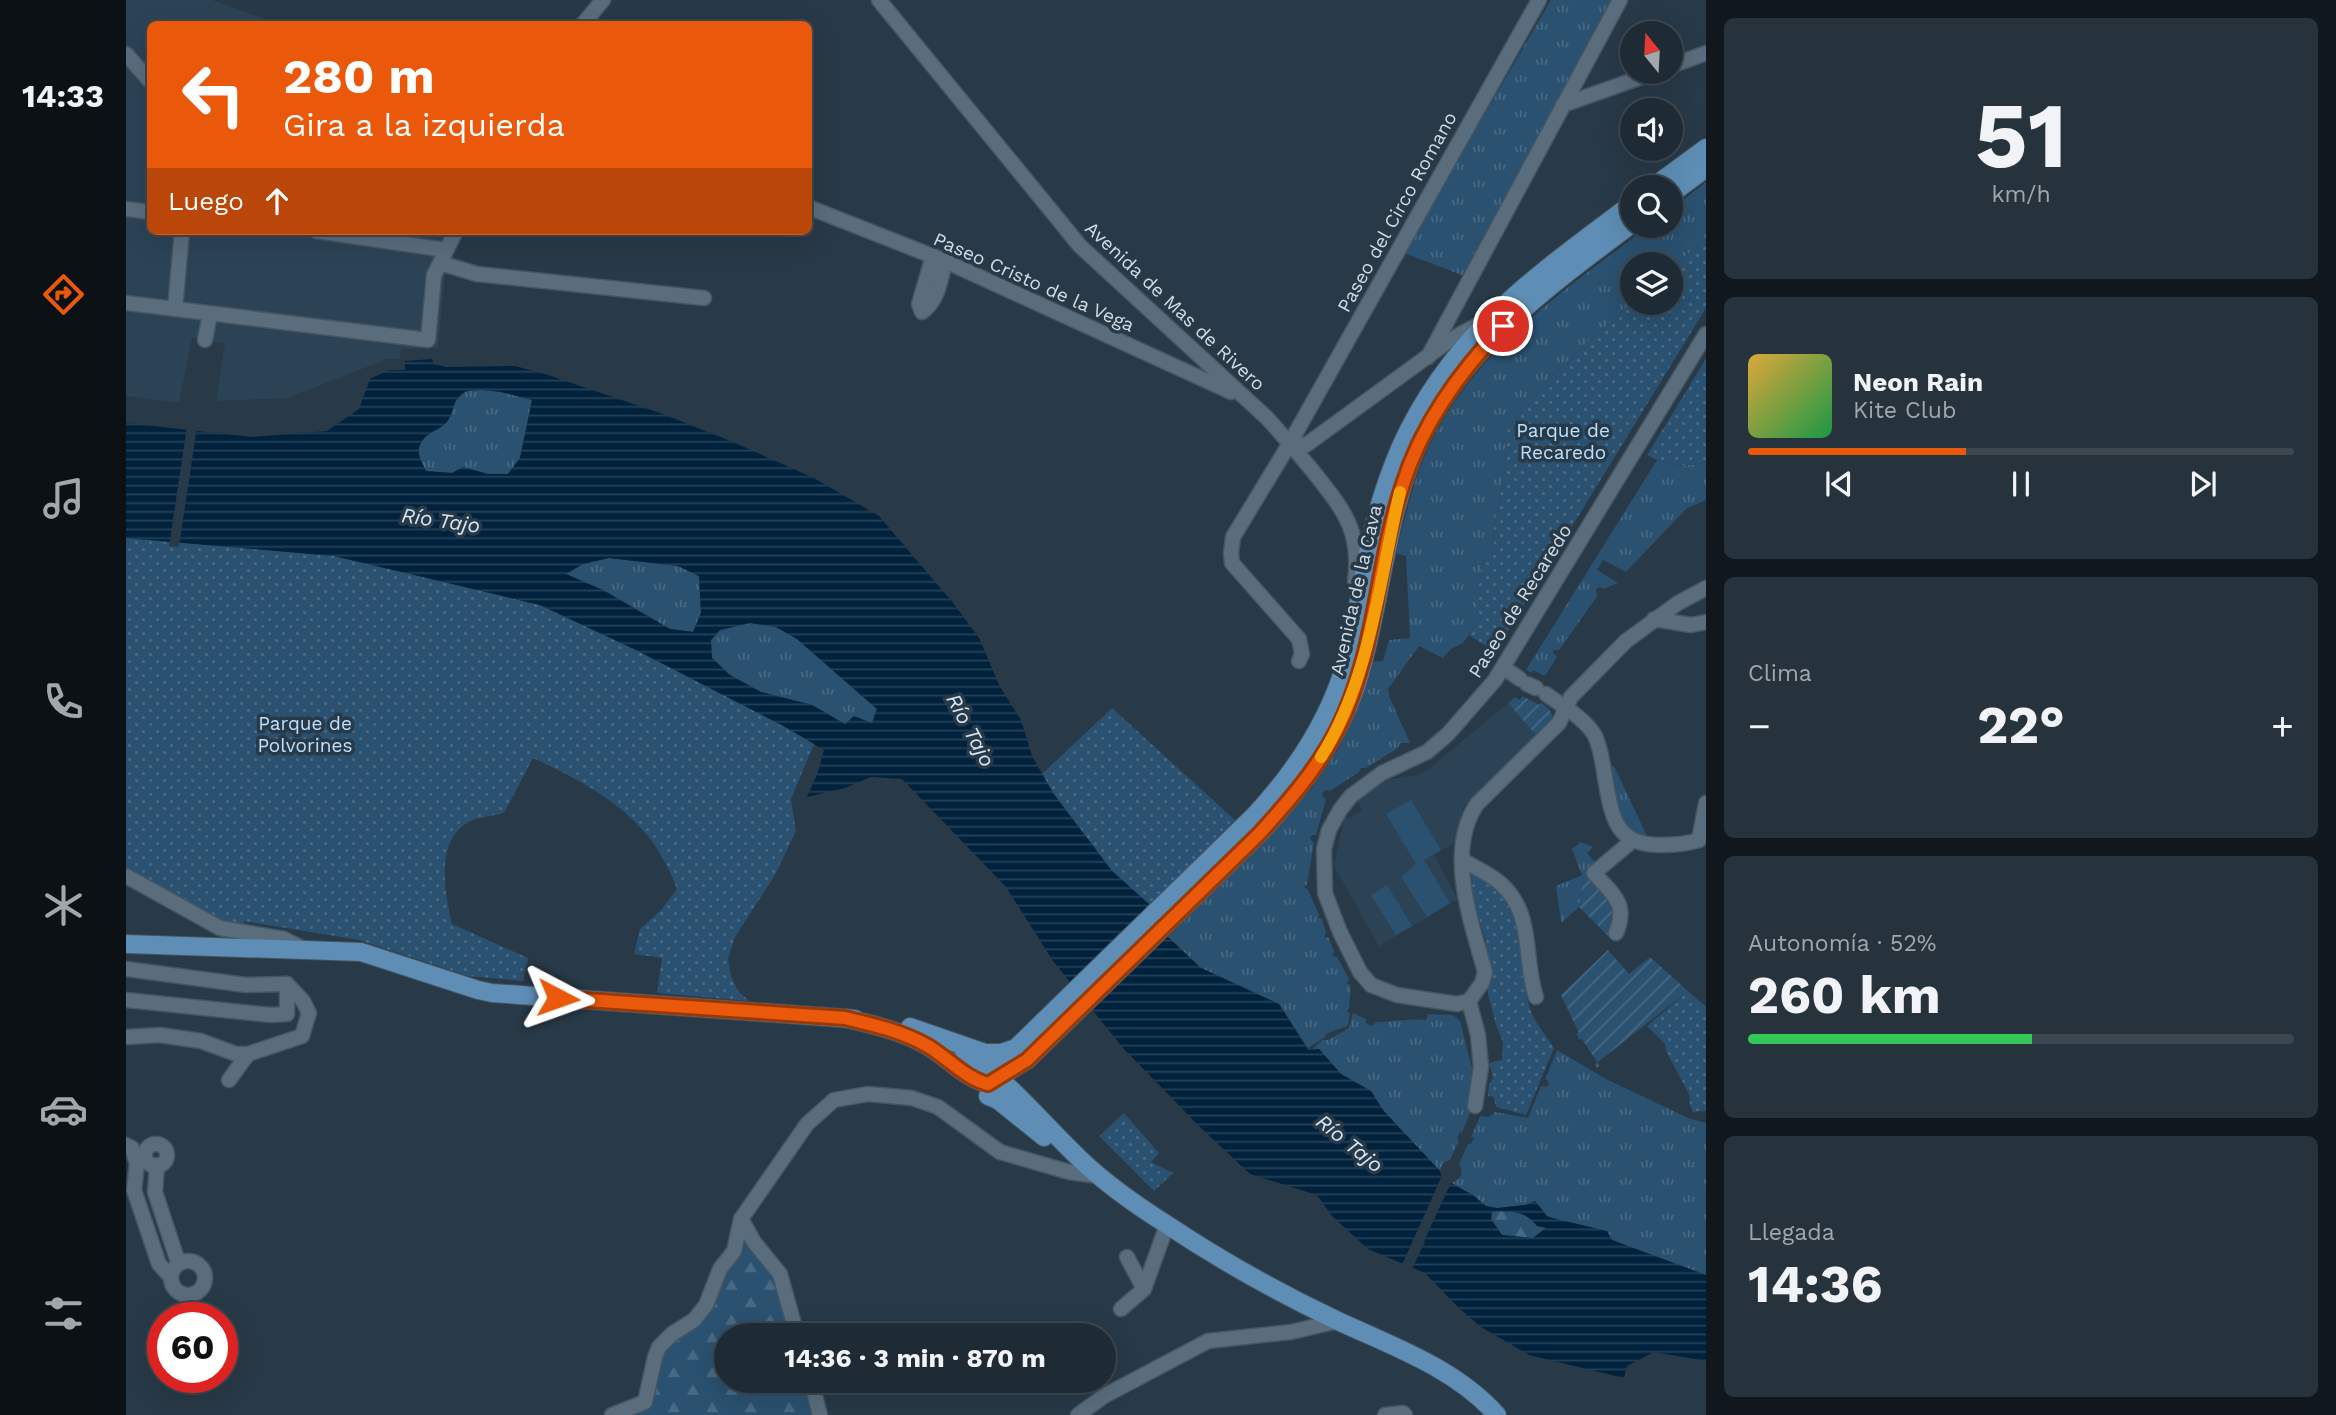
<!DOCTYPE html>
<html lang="es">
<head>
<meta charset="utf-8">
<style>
  :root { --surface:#1e2b35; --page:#26333d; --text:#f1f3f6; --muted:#a1a7ad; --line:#3c4750; --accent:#ea580c }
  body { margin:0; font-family:"Work Sans",sans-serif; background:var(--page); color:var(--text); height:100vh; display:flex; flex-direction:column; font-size:26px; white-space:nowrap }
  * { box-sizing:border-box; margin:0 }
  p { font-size:23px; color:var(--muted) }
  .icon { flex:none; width:38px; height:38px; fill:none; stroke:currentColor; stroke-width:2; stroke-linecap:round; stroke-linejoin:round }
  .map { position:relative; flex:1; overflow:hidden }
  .panel { display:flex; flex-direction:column; gap:18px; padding:18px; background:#10181d; width:630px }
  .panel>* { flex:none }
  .hud { position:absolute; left:21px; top:21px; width:665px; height:214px; border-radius:10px; box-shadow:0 7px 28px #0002,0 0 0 2px var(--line); background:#ea580c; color:#fff; overflow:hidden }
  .needle { width:46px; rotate:342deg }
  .tools { position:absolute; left:1494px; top:21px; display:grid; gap:14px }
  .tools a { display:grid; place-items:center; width:63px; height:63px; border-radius:50%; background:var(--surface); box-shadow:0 7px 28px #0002,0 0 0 2px var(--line); font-size:35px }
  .speed { position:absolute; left:21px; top:1302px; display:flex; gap:14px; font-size:35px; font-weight:700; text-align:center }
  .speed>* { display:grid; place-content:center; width:91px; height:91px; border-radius:50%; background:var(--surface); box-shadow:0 7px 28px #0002,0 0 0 2px var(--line); line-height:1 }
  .speed .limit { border:10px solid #d22; background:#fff; color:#111 }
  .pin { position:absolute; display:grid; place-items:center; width:60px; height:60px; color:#fff; margin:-30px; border:4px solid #fff; border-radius:50%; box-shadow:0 2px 7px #0007 }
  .me { position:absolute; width:77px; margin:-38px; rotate:94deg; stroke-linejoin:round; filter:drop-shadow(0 0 5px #0008) }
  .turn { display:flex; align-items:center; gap:24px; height:147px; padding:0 21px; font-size:32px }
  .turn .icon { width:91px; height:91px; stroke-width:2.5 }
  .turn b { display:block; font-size:49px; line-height:60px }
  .then { display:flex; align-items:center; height:66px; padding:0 21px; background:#0003; gap:14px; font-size:26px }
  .big { font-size:52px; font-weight:700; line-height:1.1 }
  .panel .card { flex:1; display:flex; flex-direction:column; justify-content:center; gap:10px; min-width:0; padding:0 24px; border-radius:10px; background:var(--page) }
  .panel .dial { align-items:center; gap:0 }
  .dial b { font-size:91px; line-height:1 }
  .song { display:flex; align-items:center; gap:21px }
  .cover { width:84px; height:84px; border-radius:10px; background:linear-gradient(135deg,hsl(40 70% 55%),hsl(140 70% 35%)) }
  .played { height:7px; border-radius:4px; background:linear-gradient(90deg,var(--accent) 40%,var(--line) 40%) }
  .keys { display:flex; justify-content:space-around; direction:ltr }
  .heat { display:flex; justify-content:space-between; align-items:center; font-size:38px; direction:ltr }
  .charge { height:10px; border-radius:5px; background:linear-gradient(90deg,#34c759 52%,var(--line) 0) }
  .trip { position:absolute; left:588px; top:1323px; width:402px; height:70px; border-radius:35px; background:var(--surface); box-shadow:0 7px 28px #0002,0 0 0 2px var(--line); font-weight:700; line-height:70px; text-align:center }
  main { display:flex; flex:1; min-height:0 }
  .menu { display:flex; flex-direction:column; width:126px; justify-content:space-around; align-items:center; background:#0c1115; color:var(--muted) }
  .menu .icon { width:49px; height:49px }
  .menu .current { color:var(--accent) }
  .menu b { font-size:32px; color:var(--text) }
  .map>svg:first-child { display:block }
</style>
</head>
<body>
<main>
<nav class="menu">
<b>14:33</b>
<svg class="icon current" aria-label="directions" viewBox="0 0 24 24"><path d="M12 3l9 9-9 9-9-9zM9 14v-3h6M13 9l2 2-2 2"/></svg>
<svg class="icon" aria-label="music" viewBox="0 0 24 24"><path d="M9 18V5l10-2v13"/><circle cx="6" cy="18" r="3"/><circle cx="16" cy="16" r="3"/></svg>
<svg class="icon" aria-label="phone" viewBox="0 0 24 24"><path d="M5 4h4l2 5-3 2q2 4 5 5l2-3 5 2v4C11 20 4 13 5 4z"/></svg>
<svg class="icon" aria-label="climate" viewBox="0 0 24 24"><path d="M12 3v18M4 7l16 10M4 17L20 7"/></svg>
<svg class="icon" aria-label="car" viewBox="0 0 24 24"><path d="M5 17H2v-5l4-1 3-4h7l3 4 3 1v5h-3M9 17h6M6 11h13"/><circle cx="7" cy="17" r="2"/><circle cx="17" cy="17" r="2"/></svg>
<svg class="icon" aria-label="filters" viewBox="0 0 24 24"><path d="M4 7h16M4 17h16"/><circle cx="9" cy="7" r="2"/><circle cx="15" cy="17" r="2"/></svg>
</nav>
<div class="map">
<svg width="1580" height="1415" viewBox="0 0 1580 1415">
  <defs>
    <pattern id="grass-tufts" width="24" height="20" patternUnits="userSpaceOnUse" patternTransform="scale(1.75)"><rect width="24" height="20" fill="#2a5170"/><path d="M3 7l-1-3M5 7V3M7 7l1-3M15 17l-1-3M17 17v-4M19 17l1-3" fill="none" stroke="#486984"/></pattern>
    <pattern id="forest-firs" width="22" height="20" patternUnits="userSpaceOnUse" patternTransform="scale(1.75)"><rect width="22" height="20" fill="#2a5170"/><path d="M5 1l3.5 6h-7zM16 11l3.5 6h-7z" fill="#486984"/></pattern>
    <pattern id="park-dots" width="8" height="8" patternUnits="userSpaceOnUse" patternTransform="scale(1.75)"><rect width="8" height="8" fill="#2a5170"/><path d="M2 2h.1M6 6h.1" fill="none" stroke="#486984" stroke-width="1.8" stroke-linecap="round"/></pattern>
    <pattern id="garden-furrows" width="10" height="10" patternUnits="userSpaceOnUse" patternTransform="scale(1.75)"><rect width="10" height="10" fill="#2a5170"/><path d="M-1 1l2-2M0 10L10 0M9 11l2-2" fill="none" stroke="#486984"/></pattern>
    <pattern id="water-rules" width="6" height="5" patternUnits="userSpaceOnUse" patternTransform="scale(1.75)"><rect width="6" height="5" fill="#00223c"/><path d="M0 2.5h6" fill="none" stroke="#244258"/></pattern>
  </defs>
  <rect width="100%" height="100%" fill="#283947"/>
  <g fill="#2c4356">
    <polygon points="0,0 86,0 153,24 24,24 24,231 338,231 319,273 312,348 275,349 274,359 261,359 162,398 90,401 99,343 66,338 53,403 0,396"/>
    <polygon points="1382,703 1415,741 1336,809 1337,813 1329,842 1308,855 1332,899 1253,946 1208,866 1218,818 1223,819 1236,810 1231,801 1263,779 1293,775 1304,768"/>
  </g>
  <g fill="url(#grass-tufts)">
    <polygon points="1425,0 1487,0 1341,277 1278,253"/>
    <path d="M1580,182v56l-35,31v-5h-38v38l-50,44 -59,57 -18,30 -1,37 -11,56 1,15 -11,18 -7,24v40l-14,20 -12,6 -8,9 -24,-12 -31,43 1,7 21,47h-10l-2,5 -32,20h-5l-2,4 -29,19 -4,-1 -4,3 1,5 3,1 -10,36h-4l-2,3 4,5 -7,41 -3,3 4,3 11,25 -1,3 4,1 4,13 -2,5 5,1 5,14 -2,4 5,1 12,22 -2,4 4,3 -2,23 -2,2 3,3 -3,12 -21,8 -1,3 -17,11 -29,-44 -78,-36 -33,-31 93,-92 51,-57 27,-40 19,-43 12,-43 13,-1 6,-21 21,-2 -4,-82 -10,-3c10,-39 19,-81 38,-117 47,-91 135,-149 215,-210h22v-17z"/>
    <polygon points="356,390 375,392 406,400 394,458 382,474 362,474 338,468 326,473 300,471 293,457 293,446 299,437 325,416 328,402 340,391"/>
    <path d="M1531,460c17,7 31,7 49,2v38l-19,8 -61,64 -23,-12 -6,10 21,13 -15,6 -2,-2 -4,1 -1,4 2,3 -39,55h-6v3l4,4 -12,19 -12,-6 -2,3 -5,-3z"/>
    <polygon points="483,558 552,566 573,576 575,613 567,632 544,629 477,590 439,574 457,564"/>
    <polygon points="624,623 650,627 671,639 751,709 746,723 719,724 686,705 635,692 604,675 586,658 585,640 594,630"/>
    <path d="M1488,766l33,70c-32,3 -33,-47 -36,-69z"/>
    <polygon points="1455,842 1467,847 1461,853 1472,865 1457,878 1453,907 1435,923 1430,886 1456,875 1446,849"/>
    <path d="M1227,1013l13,6v4l6,3 4,-4c16,0 36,-4 50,-2l2,-6 25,1 7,6 12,47 -4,36 2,9 -8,20 -2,-1 -3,6 2,2 -9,20 -7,3 -3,8 -57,-60 -12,-20 -30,-17 -22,-25 -7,1 10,-10h6l21,-12z"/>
    <path d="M1431,1050l49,29 82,39 18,5v152l-94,-35 -5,-9 -48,-10 -34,-16 -28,3 -11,-2 -35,-24c10,-1 13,-9 8,-18l9,-20h3l3,-6 -3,-1 9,-21 9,1 6,-5 33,6 13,-32 5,1 3,-3 -3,-6z"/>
  </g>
  <g fill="url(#forest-firs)">
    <path d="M1371,1211c18,1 28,0 40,15l10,1 -14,11 -31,-3 -11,-16 1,-7z"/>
    <polygon points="613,1240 619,1241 648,1275 664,1335 600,1335 600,1381 677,1381 687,1415 487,1415 520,1402 529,1357 568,1320"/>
  </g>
  <g fill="url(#park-dots)">
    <polygon points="1580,238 1580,308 1369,652 1343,635 1351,623 1351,583 1358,559 1369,541 1368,526 1379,470 1380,433 1398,403 1457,346 1507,302 1545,303 1545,269"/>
    <path d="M1580,359v103c-22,6 -39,4 -59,-7z"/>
    <path d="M0,538l208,18 206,49 98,46 149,77 27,16 -23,55 5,32 -21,44 -40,62 -7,22 3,17 7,15 11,10 -92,-8 5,-35 -28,-4 6,-25 21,-19 16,-21c-25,-71 -80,-101 -144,-131l-29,55c-11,3 -28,4 -37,10 -32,19 -22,72 -15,101l76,34 -5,23 -55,-5 -109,-36 -115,-19 -1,3c-36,-3 -84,-36 -117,-54z"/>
    <polygon points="986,708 1110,821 1024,905 986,871 927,793 916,774"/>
    <path d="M1343,873c8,3 17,6 25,11 43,29 20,91 39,132 5,11 15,21 21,32l-28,67 -30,-8 -2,-10 -6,-1 1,-12 4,-6 -4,-15 13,-3 1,-18 -7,-17 -8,-31 -2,-53 -18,-57z"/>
    <polygon points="1562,991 1580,1007 1580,1111 1567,1112 1564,1105 1563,1094 1540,1051 1539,1044 1521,1026"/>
    <polygon points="998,1113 1033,1153 1025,1162 1047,1173 1028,1191 973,1136"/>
  </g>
  <g fill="url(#garden-furrows)">
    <path d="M1396,696l18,9 1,-2c20,12 9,23 0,38l-33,-38 7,-6 5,3z"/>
    <polygon points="1461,874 1491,906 1487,929 1482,936 1453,907 1457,878"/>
    <polygon points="1482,950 1503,974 1524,957 1562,991 1472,1062 1473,1066 1471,1068 1469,1065 1471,1062 1456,1039 1453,1040 1451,1034 1453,1033 1435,995"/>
  </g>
  <g fill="#2a5170">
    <polygon points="1285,800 1315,850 1298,860 1324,903 1301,917 1275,877 1290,864 1260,814"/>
    <polygon points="1261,885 1286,926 1270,935 1245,895"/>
  </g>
  <path fill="url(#water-rules)" fill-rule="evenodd" d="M306,359l2,5 12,3 69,-1 30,8 118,40 70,28 81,36 65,38 75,88 25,34 21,49 21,33 11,36 21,37 59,78 38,34 18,32 33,31 78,36 29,46 11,-1 22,25 30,17 12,19 57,61 2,7 31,17 13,11 11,2 28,-3 10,-4 13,16 59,14 5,9 94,35v86l-52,-9 -27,14 -3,12 -95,-23 -48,-28 -21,-18 -35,-36 -57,-24 -36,-33 -15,-21 -67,-21 -50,-47 -77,-79 -70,-87 -47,-74 -104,-108 -31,-2 -26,11 -38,9 11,-25 6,-22 -37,-22 -149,-77 -98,-46 -206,-49 -208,-18v-115l126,14 75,-6 32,-22 11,-30 19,-9h16v-9zM356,390l19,2 31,8 -12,58 -12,16h-20l-25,-7 -11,6 -26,-2c-4,-8 -10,-18 -6,-26 4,-11 17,-14 25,-21 10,-10 6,-25 20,-32 4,-2 12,-2 17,-2zM483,558l69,8 21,10 2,37 -8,19 -23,-3 -67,-39 -37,-16 17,-10zM624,623l26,4 21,12 80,70 -5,14 -18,-7 -9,8 -33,-19 -51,-13 -31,-17 -18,-17 -1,-18 9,-10zM1371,1211c18,1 28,0 40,15l9,2 -13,10 -31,-3 -11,-16 1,-7z"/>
  <g fill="#283947">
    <polygon points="61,426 71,427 53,547 43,546"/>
    <polygon points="1315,1167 1318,1175 1330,1181 1325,1183 1298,1241 1299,1242 1285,1271 1275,1267 1315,1178"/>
  </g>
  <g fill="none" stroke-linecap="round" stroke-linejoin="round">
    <defs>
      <g id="minor">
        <path d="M753,0l201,246 186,171c16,17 31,35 46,53 30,38 50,60 43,111"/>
        <polyline points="457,24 477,0"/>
        <polyline points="0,54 24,81"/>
        <polyline points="1545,66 1580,53"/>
        <polyline points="1437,105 1530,72"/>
        <polyline points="682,207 819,261 1105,392"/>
        <polyline points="0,209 24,212"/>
        <polyline points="190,231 320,250"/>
        <path d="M807,256l-14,48 3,8c16,-11 19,-33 23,-51"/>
        <polyline points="314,263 351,274 578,298"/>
        <polyline points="0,303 302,340 308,275 330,231"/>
        <polyline points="49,309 56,231"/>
        <polyline points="79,340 84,314"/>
        <polyline points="1302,357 1494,0"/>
        <polyline points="1164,443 1180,445 1324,340 1357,322"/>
        <polyline points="1528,619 1565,625 1580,622"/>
        <polyline points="1173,661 1176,654 1173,639 1106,563 1105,553 1107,537 1164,443 1413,0"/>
        <polyline points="1378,668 1394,679"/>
        <polyline points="1401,684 1410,688"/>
        <path d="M1420,694c16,12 40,25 49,42 6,13 8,28 10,42 7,39 10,68 57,67 13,0 25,-1 37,-5"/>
        <polyline points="1573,840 1580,803"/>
        <path d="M1336,860c12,7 28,14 38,23 35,30 23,76 36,114"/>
        <polyline points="0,876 94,928 158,939 178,949"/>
        <path d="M1490,933c13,-30 -4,-39 -22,-60l38,-32"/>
        <polyline points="0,969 120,985 161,984 177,1001 183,1013 176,1036 122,1054 110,1054 75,1041 34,1035 0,1037"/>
        <polyline points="0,1000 145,1015 161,1014 161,984"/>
        <polyline points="1343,1001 1331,1004 1271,995 1245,985 1234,972 1214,932 1199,893 1198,849 1203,830 1214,810 1225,796 1256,773 1301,752 1322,734 1369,680 1580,334"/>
        <path d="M1343,1001l13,-18 3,-11c-14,-51 -40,-121 -8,-168l82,-81 12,-26 55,-56 52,-38 28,-15"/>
        <polyline points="1343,1001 1352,1035 1355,1067 1349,1106"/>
        <polyline points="103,1080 122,1054"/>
        <circle cx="30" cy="1155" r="11"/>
        <polyline points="0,1145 6,1148 11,1164 8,1190 33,1264 44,1276"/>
        <polyline points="31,1165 29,1192 50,1256 54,1262"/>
        <polyline points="615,1219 628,1242 654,1274 671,1335"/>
        <polyline points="1001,1257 1018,1289"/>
        <circle cx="62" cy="1278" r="17"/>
        <polyline points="995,1309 1018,1289 1041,1225"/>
        <polyline points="685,1381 694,1415"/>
        <polyline points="486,1415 519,1402 529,1357 533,1347 546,1334 568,1320 580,1305 594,1269 608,1251 615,1219 681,1124 708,1100 742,1094 786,1098 812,1107 874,1152 943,1172 972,1176"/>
        <polyline points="952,1415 978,1396 1082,1341 1165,1332 1212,1321"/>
        <polyline points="1259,1415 1277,1413 1279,1415"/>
      </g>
      <g id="major">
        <polyline points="1527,187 1580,148"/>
        <polyline points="1545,194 1580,168"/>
        <polyline points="0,944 235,952 352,990 366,993 729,1019"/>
        <path d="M719,1018c29,7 57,13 83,28 20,12 37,32 60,38l39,-24 232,-226c44,-47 83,-98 101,-161 23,-80 26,-166 64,-241 47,-91 129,-149 209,-209"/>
        <polyline points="784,1027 859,1053 875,1053 890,1048"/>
        <path d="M838,1051c44,29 79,73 117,109 25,24 55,45 85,64 54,36 113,69 172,97 56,26 117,47 159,94"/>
        <polyline points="862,1096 872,1100 918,1137"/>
        <path d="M872,1100l3,-33 15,-19 238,-232c41,-44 75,-95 92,-154 9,-32 13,-66 20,-99 7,-39 19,-80 35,-117 51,-113 136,-171 232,-243"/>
      </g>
    </defs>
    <use href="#minor" stroke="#455561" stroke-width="17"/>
    <use href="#major" stroke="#455561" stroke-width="20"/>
    <use href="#minor" stroke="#5a6d7d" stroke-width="14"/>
    <use href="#major" stroke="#5e8eb5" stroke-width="18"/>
  </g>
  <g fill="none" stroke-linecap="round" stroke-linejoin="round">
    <defs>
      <path id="route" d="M432,998l287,20c29,7 57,13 83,28 20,12 37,32 60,38l39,-24 232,-226c30,-33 59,-66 79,-106 38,-76 38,-162 64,-241 19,-62 57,-114 101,-161"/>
    </defs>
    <use href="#route" stroke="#983908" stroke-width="18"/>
    <use href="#route" stroke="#ea580c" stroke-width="12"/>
    <path stroke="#f59e0b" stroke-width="12" d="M1195,757c50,-80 58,-176 79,-265"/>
  </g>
  <g text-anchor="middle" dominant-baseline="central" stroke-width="7" stroke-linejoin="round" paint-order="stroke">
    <g font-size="19" fill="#d1dce5" stroke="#283947">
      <text transform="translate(1271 212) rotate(-61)">Paseo del Circo Romano</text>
      <text transform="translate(908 282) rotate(24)">Paseo Cristo de la Vega</text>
      <text transform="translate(1049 306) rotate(43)">Avenida de Mas de Rivero</text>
      <text transform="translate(1230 590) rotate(-77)">Avenida de la Cava</text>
      <text transform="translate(1394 601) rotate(-58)">Paseo de Recaredo</text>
    </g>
    <g font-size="19" fill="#bde0fe" stroke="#283947">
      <text x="1437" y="430">Parque de<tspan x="1437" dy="22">Recaredo</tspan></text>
      <text x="179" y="723">Parque de<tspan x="179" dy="22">Polvorines</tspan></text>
    </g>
    <g font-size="21" font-style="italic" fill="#d6e7f6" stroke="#283947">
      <text transform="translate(315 520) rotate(8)">Río Tajo</text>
      <text transform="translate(845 730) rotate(62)">Río Tajo</text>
      <text transform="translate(1224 1143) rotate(39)">Río Tajo</text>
    </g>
  </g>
</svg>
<div class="tools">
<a><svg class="needle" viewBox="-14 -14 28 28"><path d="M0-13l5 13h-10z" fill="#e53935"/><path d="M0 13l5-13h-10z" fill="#a1a7ad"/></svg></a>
<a><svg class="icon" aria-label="sound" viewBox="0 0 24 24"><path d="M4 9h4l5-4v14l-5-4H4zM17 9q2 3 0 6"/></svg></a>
<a><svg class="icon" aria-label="search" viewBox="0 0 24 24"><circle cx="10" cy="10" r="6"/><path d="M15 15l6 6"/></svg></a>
<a><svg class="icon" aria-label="layers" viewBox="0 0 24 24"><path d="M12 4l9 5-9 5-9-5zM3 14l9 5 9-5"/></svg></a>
</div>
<div class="speed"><div class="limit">60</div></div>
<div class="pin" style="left:1377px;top:326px;background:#d93025"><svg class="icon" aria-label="arrive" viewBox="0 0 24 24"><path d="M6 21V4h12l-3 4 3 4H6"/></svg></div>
<svg class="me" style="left:432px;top:998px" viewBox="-20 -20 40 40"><path d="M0-17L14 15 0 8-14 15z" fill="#ea580c" stroke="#fff" stroke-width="4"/></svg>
<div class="trip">14:36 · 3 min · 870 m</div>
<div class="hud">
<div class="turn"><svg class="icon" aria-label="left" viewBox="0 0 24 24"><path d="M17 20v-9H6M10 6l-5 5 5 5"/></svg><div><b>280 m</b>Gira a la izquierda</div></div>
<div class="then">Luego<svg class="icon" aria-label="ahead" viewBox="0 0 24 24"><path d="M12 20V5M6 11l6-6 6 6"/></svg></div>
</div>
</div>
<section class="panel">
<div class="card dial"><b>51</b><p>km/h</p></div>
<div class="card">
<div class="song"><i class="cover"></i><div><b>Neon Rain</b><p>Kite Club</p></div></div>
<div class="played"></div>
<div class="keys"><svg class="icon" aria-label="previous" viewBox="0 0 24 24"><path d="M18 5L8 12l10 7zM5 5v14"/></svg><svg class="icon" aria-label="pause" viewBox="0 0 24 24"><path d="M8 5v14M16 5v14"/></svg><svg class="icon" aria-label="next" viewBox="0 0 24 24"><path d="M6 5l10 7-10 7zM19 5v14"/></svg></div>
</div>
<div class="card"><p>Clima</p>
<div class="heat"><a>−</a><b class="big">22°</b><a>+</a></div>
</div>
<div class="card"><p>Autonomía · 52%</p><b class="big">260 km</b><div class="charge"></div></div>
<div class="card"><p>Llegada</p><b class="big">14:36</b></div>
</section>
</main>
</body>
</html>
